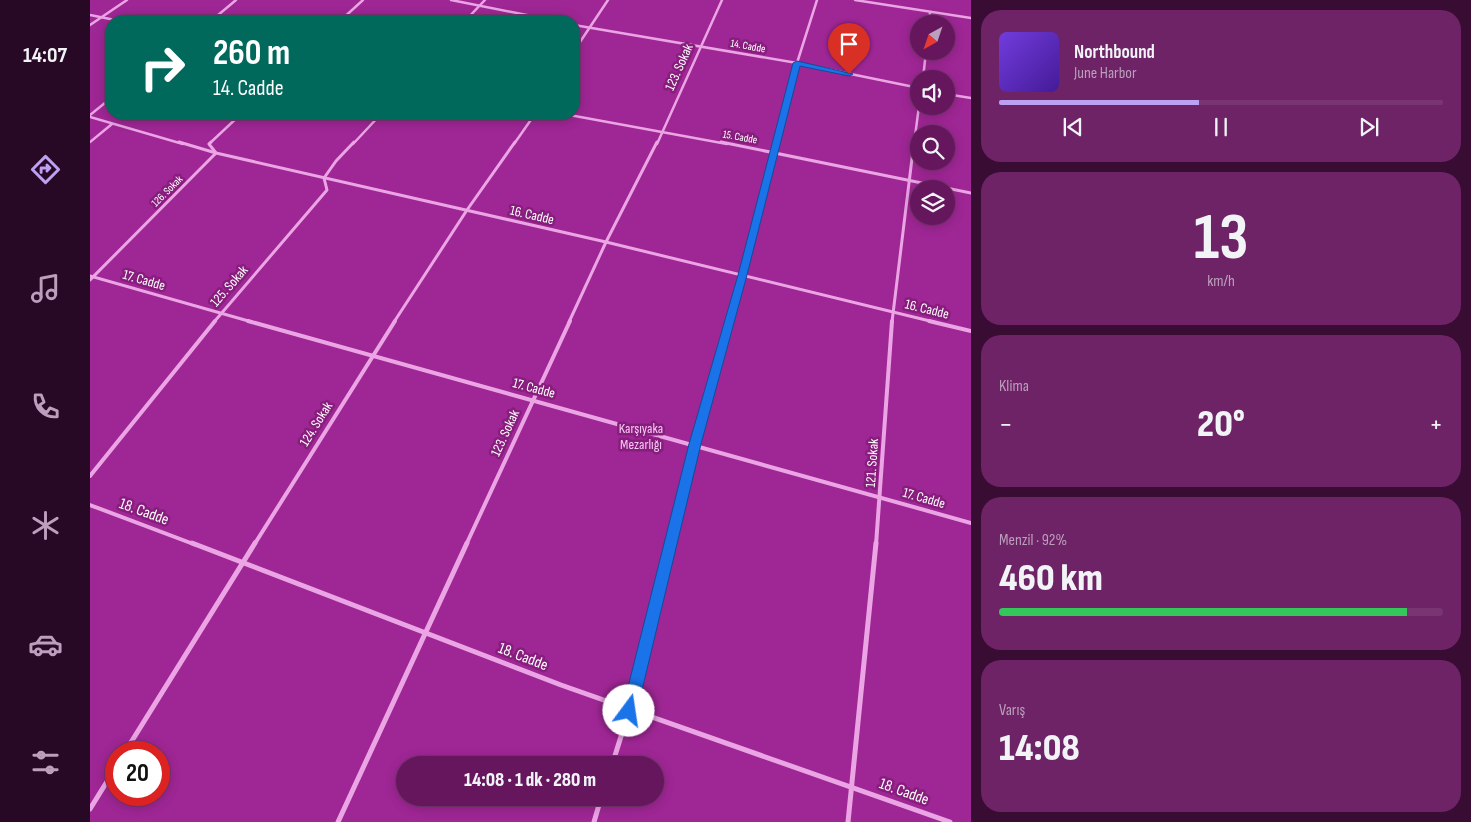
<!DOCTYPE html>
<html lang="tr">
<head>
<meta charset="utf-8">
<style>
  :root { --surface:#65165d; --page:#6d2366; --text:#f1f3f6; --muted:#bc9fbc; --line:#793572; --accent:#bca0f2 }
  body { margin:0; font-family:"Sofia Sans Condensed",sans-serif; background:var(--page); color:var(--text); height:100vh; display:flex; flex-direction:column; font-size:19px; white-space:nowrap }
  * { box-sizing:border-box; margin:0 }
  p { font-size:16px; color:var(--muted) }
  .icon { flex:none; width:28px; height:28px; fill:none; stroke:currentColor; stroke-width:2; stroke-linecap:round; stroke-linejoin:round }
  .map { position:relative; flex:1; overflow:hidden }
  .sheet { display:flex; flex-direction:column; gap:10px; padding:10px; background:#380c33; width:500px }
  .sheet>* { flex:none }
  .banner { position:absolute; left:15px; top:15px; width:475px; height:105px; border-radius:20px; box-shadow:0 2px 12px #0003,0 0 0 1px var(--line); background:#00695c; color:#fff; overflow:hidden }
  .needle { width:32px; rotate:220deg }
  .buttons { position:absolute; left:820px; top:15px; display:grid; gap:10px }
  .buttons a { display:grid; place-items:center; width:45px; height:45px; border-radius:50%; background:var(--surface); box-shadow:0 2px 12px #0003,0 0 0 1px var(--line); font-size:25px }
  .speed { position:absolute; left:15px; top:741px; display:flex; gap:10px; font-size:25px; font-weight:700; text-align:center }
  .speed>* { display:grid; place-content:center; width:65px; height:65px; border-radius:50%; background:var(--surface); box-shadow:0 2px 12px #0003,0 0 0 1px var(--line); line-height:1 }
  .speed .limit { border:8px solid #d22; background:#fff; color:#111 }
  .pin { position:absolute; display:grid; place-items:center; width:42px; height:42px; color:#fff; margin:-51px -21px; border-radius:50% 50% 50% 0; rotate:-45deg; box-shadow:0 0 5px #0007 }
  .pin .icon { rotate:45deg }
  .me { position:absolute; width:55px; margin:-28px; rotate:14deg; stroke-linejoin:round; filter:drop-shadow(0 0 4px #0008) }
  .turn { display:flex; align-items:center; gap:18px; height:105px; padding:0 25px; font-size:22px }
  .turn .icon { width:65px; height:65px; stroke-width:2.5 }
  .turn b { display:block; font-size:35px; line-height:42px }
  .big { font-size:38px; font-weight:800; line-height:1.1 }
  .sheet .tile { flex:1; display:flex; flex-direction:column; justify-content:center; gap:8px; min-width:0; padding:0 18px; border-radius:20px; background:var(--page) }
  .sheet .dial { align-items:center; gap:0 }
  .dial b { font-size:65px; line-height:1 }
  .song { display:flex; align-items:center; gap:15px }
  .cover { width:60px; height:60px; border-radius:8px; background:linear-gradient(135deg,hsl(260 70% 55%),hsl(260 70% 35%)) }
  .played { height:5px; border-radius:2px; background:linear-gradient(90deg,var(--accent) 45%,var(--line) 45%) }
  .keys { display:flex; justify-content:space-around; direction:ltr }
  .heat { display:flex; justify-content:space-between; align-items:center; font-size:28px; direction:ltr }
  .charge { height:8px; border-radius:4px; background:linear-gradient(90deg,#34c759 92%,var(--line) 0) }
  .trip { position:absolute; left:306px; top:756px; width:268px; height:50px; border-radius:25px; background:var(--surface); box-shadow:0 2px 12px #0003,0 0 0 1px var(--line); font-weight:800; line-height:50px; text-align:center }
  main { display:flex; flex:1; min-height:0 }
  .tab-bar { display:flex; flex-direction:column; width:90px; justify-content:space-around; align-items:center; background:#280925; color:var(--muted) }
  .tab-bar .icon { width:35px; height:35px }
  .tab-bar .on { color:var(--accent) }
  .tab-bar b { font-size:22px; color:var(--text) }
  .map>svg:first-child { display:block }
</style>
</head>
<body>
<main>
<nav class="tab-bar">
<b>14:07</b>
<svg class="icon on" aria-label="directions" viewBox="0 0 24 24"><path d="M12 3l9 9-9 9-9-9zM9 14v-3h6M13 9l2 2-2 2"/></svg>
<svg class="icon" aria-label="music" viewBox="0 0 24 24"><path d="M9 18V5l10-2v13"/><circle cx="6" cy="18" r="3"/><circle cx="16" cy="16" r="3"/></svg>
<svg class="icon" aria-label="phone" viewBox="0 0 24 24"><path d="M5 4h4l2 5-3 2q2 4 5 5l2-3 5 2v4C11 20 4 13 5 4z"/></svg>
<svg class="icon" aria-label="climate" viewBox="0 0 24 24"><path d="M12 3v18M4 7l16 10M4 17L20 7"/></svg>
<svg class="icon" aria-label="car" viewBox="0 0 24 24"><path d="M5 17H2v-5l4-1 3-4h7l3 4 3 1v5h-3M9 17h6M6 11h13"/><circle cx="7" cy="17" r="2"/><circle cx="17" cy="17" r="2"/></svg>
<svg class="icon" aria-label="filters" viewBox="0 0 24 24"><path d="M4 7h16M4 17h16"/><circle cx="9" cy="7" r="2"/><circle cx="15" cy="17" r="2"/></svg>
</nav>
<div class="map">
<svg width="881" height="822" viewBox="0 0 881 822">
  <rect width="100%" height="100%" fill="#871d7c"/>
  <path fill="#9f2695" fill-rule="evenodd" d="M0,0h881v822h-881zM21,21h463v93h-463zM829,24h27v27h-27zM829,79h27v27h-27zM829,134h27v27h-27zM829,189h27v27h-27zM26,752h43v43h-43zM315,765h250v33h-250z"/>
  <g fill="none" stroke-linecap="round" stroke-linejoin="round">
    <g stroke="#eba5e5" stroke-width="2.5">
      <polyline points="361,0 467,21"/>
      <polyline points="765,0 881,18"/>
      <polyline points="0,15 30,21"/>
      <polyline points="121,21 146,0"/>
      <polyline points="250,21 273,0"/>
      <polyline points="375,21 395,0"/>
      <polyline points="839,24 840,12"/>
      <polyline points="0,25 37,0"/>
      <polyline points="484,25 707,63 829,88"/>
      <polyline points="484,51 518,0"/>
      <polyline points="833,79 836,51"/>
      <polyline points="856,94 881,98"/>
      <polyline points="474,114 637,144"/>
      <polyline points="0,115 21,98"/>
      <polyline points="0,117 93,144"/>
      <polyline points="0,142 22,124"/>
      <polyline points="119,144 151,114"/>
      <polyline points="263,144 291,114"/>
      <polyline points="424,144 445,114"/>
      <polyline points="567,144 632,0"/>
      <polyline points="686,144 707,63 727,0"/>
      <polyline points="824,144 829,106"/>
    </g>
    <g stroke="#eba5e5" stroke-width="3">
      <polyline points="89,142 126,153 516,242 844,322"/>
      <polyline points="631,142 881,193"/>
      <polyline points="0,276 162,322"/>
      <polyline points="0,280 126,153 119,144 121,142"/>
      <polyline points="124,322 237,190 234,178 246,161 264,142"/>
      <polyline points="304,322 377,210 425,142"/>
      <polyline points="479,322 516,242 567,142"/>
      <polyline points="640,322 687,142"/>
      <polyline points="802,322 824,142"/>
    </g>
    <g stroke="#eba5e5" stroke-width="4">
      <polyline points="158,321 881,523"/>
      <polyline points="839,321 881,331"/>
      <polyline points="0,476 125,321"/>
      <polyline points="0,505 106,545"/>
      <polyline points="164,545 305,321"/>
      <polyline points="376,545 480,321"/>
      <polyline points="580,545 605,445 640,321"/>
      <polyline points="786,545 802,321"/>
    </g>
    <g stroke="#eba5e5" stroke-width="5">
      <polyline points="102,543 471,685 860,822"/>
      <polyline points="35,752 165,543"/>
      <polyline points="522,765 539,711 581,543"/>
      <polyline points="0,809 26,767"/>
      <polyline points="248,822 377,543"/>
      <polyline points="504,822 511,798"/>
      <polyline points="758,822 786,543"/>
    </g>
  </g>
  <polygon fill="#1a73e8" stroke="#114b97" points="707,61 763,74 759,76 710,66 657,275 611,444 547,711 544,716 539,718 534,716 532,711 599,444 648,275 703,63"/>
  <g text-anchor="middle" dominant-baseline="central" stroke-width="5" stroke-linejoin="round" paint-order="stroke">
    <g font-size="11" fill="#fff" stroke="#871d7c">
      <text transform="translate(658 46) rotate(10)">14. Cadde</text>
      <text transform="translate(650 137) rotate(10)">15. Cadde</text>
      <text transform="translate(77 191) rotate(-45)">126. Sokak</text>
    </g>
    <g font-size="14" fill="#fff" stroke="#871d7c">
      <text transform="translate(589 67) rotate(-66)">123. Sokak</text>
      <text transform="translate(442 215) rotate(13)">16. Cadde</text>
      <text transform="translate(54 280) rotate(16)">17. Cadde</text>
      <text transform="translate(139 286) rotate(-49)">125. Sokak</text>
      <text transform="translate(837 309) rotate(14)">16. Cadde</text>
      <text transform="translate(444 388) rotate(15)">17. Cadde</text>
      <text transform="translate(226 424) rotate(-58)">124. Sokak</text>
      <text transform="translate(415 433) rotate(-65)">123. Sokak</text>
      <text transform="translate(782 463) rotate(-86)">121. Sokak</text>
      <text transform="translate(834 498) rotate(16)">17. Cadde</text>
    </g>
    <g font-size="14" fill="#f8caf4" stroke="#871d7c">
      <text x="551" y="428">Karşıyaka<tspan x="551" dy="16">Mezarlığı</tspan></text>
    </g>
    <g font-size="16" fill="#fff" stroke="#871d7c">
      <text transform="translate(54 512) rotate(20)">18. Cadde</text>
      <text transform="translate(433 657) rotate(21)">18. Cadde</text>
      <text transform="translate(814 792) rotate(20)">18. Cadde</text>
    </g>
  </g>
</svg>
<div class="buttons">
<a><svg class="needle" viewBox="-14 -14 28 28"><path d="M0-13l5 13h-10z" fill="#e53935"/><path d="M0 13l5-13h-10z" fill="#bc9fbc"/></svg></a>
<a><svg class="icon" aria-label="sound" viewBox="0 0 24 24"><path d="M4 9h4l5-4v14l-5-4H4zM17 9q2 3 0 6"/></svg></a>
<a><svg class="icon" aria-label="search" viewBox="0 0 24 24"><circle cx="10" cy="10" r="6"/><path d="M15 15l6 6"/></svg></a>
<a><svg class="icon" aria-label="layers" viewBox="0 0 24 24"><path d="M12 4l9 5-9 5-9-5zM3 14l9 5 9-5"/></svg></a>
</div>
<div class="speed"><div class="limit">20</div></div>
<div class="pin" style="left:759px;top:74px;background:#d93025"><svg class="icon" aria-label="arrive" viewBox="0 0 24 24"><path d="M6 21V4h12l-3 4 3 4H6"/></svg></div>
<svg class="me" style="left:539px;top:711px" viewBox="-20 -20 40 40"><circle r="19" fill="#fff"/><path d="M0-13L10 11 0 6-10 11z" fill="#1a73e8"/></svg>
<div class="trip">14:08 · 1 dk · 280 m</div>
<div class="banner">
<div class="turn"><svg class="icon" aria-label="right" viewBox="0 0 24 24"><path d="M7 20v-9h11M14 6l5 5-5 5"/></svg><div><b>260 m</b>14. Cadde</div></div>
</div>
</div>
<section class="sheet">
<div class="tile">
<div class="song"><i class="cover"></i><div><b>Northbound</b><p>June Harbor</p></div></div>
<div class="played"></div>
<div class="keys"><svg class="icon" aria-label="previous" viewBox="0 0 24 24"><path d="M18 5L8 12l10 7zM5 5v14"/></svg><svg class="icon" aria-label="pause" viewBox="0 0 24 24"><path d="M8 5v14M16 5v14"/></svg><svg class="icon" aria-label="next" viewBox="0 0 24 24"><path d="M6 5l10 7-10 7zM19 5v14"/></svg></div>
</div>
<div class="tile dial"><b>13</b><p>km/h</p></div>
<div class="tile"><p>Klima</p>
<div class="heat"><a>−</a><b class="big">20°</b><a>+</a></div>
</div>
<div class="tile"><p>Menzil · 92%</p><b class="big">460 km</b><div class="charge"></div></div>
<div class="tile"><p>Varış</p><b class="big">14:08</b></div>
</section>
</main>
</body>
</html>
